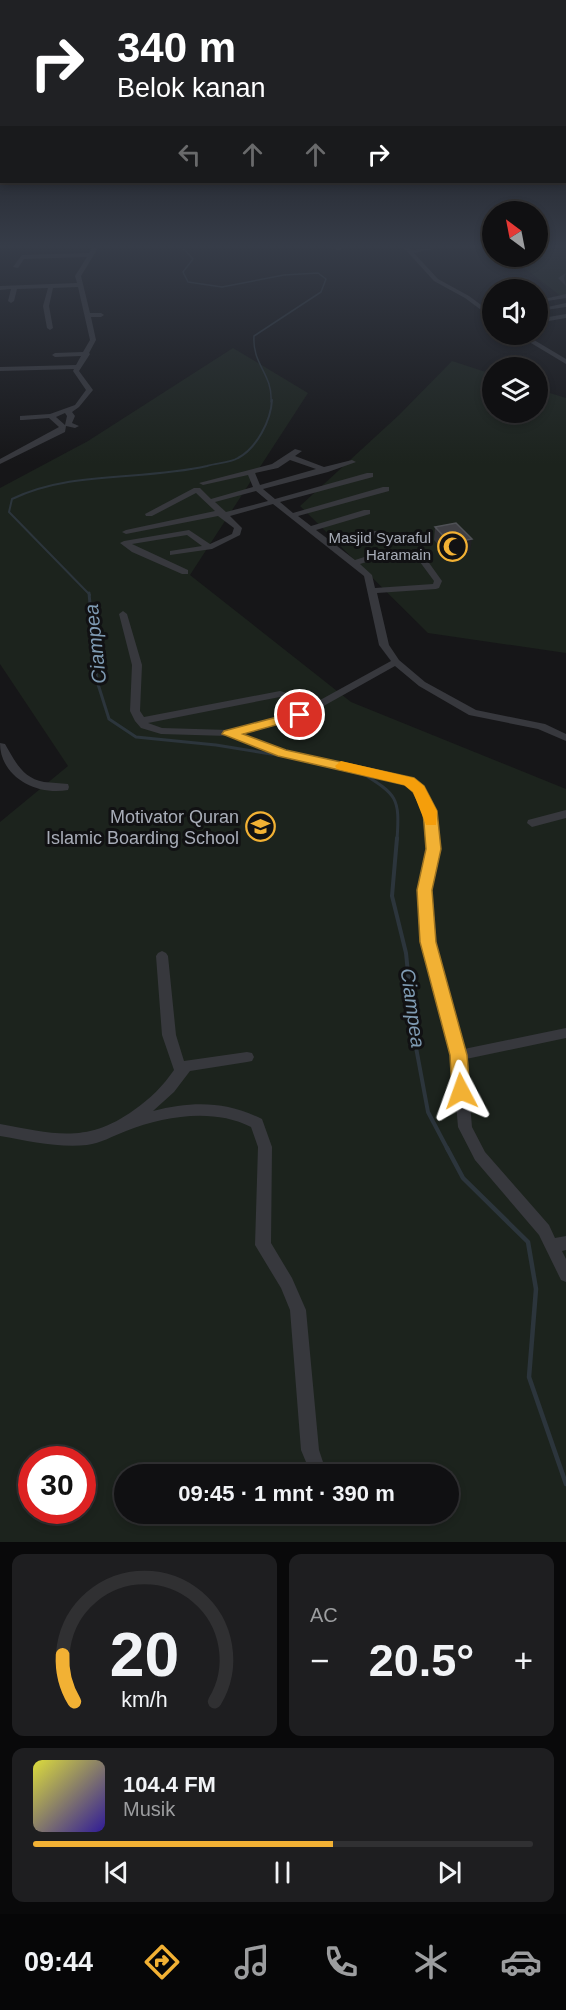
<!DOCTYPE html>
<html lang="id">
<head>
<meta charset="utf-8">
<style>
  :root { --surface:#101012; --page:#1e1e20; --text:#f1f3f6; --muted:#9c9d9f; --line:#303032; --accent:#f2b134 }
  body { margin:0; font-family:Helvetica,sans-serif; background:var(--page); color:var(--text); height:100vh; display:flex; flex-direction:column; font-size:22px; white-space:nowrap }
  * { box-sizing:border-box; margin:0 }
  p { font-size:20px; color:var(--muted) }
  .icon { flex:none; width:33px; height:33px; fill:none; stroke:currentColor; stroke-width:2; stroke-linecap:round; stroke-linejoin:round }
  .map { position:relative; height:1542px; overflow:hidden }
  .panel { display:flex; flex-direction:column; gap:12px; padding:12px; background:#09090a; flex:1 }
  .panel>* { flex:none }
  .banner { position:absolute; left:0px; top:0px; width:567px; height:183px; box-shadow:0 3px 9px #0003,0 0 0 2px var(--line); background:#202124; color:#fff; overflow:hidden }
  .needle { width:39px; rotate:328deg }
  .controls { position:absolute; left:482px; top:201px; display:grid; gap:12px }
  .controls a { display:grid; place-items:center; width:66px; height:66px; border-radius:50%; background:var(--surface); box-shadow:0 3px 9px #0003,0 0 0 2px var(--line); font-size:30px }
  .speed { position:absolute; left:18px; top:1446px; display:flex; gap:12px; font-size:30px; font-weight:700; text-align:center }
  .speed>* { display:grid; place-content:center; width:78px; height:78px; border-radius:50%; background:var(--surface); box-shadow:0 3px 9px #0003,0 0 0 2px var(--line); line-height:1 }
  .speed .limit { border:9px solid #d22; background:#fff; color:#111 }
  .pin { position:absolute; display:grid; place-items:center; width:51px; height:51px; color:#fff; margin:-26px; border:3px solid #fff; border-radius:50%; box-shadow:0 2px 6px #0007 }
  .me { position:absolute; width:66px; margin:-33px; rotate:356deg; stroke-linejoin:round; filter:drop-shadow(0 0 4px #0008) }
  .turn { display:flex; align-items:center; gap:21px; height:126px; padding:0 18px; font-size:27px }
  .turn .icon { width:78px; height:78px; stroke-width:2.5 }
  .turn b { display:block; font-size:42px; line-height:51px }
  .lanes { display:flex; align-items:center; height:57px; padding:0 18px; background:#0003; justify-content:center; gap:30px; direction:ltr }
  .lanes .off { opacity:.35 }
  .big { font-size:45px; font-weight:700; line-height:1.1 }
  .panel .tile { flex:1; display:flex; flex-direction:column; justify-content:center; gap:9px; min-width:0; padding:0 21px; border-radius:12px; background:var(--page) }
  .panel .dial { align-items:center; gap:0 }
  .dial svg { height:156px; overflow:visible; fill:none; stroke:var(--line); stroke-width:7; stroke-linecap:round; text-anchor:middle }
  .dial text { fill:var(--text); stroke:none }
  .song { display:flex; align-items:center; gap:18px }
  .cover { width:72px; height:72px; border-radius:9px; background:linear-gradient(135deg,hsl(60 70% 55%),hsl(250 70% 35%)) }
  .played { height:6px; border-radius:3px; background:linear-gradient(90deg,var(--accent) 60%,var(--line) 60%) }
  .keys { display:flex; justify-content:space-around; direction:ltr }
  .heat { display:flex; justify-content:space-between; align-items:center; font-size:33px; direction:ltr }
  .panel .tiles { flex:1; display:grid; gap:12px; grid-template-columns:1fr 1fr }
  .tile:last-child { grid-column:span 2 }
  .trip { position:absolute; left:114px; top:1464px; width:345px; height:60px; border-radius:30px; background:var(--surface); box-shadow:0 3px 9px #0003,0 0 0 2px var(--line); font-weight:700; line-height:60px; text-align:center }
  .menu { display:flex; height:96px; justify-content:space-around; align-items:center; background:#060607; color:var(--muted) }
  .menu .icon { width:42px; height:42px }
  .menu .on { color:var(--accent) }
  .menu b { font-size:27px; color:var(--text) }
  .map>svg:first-child { display:block }
</style>
</head>
<body>
<div class="map">
<svg width="566" height="1542" viewBox="0 0 566 1542">
  <rect width="100%" height="100%" fill="#161618"/>
  <g fill="#1c231d" fill-rule="evenodd">
    <polygon points="537,248 566,248 566,300 510,257 537,256"/>
    <path d="M233,348l75,45 -118,182 161,127 215,87v753h-566v-720l68,-56 -68,-102v-176l88,-47zM32,1460h50v50h-50zM124,1474h324v40h-324z"/>
    <polygon points="452,361 492,374 492,412 537,412 537,389 566,398 566,653 428,633 300,506 399,415"/>
  </g>
  <g fill="none" stroke-linecap="round" stroke-linejoin="round">
    <path stroke="#2c353c" stroke-width="1.5" d="M183,248l10,11 -10,13 5,10 34,5 62,-12 34,-2 8,6 -5,13 -67,44c-2,29 19,38 17,66"/>
    <path stroke="#2c353c" stroke-width="2" d="M90,595l-81,-83 3,-13c61,-29 130,-18 195,-33 9,-3 23,-3 31,-8 19,-10 33,-38 34,-58"/>
    <g stroke="#2c353c" stroke-width="3">
      <polyline points="89,593 97,681 109,719 136,737 216,745 295,758"/>
      <path d="M362,773c35,22 38,24 35,67"/>
    </g>
    <polyline stroke="#2c353c" stroke-width="4" points="397,838 392,896 406,953 415,1042 428,1112 448,1150"/>
    <polyline stroke="#2c353c" stroke-width="4.5" points="447,1148 463,1178 528,1242 536,1289 529,1377 566,1484"/>
    <g fill="#37383d" fill-rule="evenodd">
      <path d="M92,248h6l-17,28 9,37h11l3,2 -3,2h-10l5,23 -7,13 1,1 -11,17 14,19 -14,17 -7,5 3,4 -3,7 7,3 -4,2 -9,-2 -1,6 -65,32v-5l59,-32 -10,-9 -26,2h-3v-4l30,-2 25,-9 11,-15 -13,-19 1,-2 -74,2v-4l76,-2 5,-9 -26,1 -3,-2 3,-2 28,-1 7,-12 -12,-53 -25,1 -4,18 4,22 -3,2 -3,-2 -4,-22 5,-18 -31,1 -3,12 -3,2 -3,-2 3,-12 -11,1v-4l77,-3 -2,-7 12,-19 -63,2 -6,9 -5,-1 9,-12 67,-2zM65,413l2,3 -2,9 -9,-8z"/>
      <polygon points="329,248 342,248 339,250"/>
      <polygon points="404,248 410,248 412,250 438,248 414,253 438,279 469,296 492,313 492,318 465,298 434,281"/>
      <polygon points="566,273 564,278 566,286 558,278"/>
      <polygon points="566,294 566,298 547,301 544,299"/>
      <polygon points="566,303 566,307 546,310 543,308"/>
      <polygon points="566,314 566,318 537,323 537,319"/>
      <polygon points="516,334 524,334 566,359 566,364"/>
      <path d="M295,449l7,2 -7,5 29,11 28,-7 4,2 -28,10 -65,17 12,10 92,-26h6v4l-93,25 13,11 90,-26h6v4l-91,25 13,10 53,-16h6v4l-54,16 16,12 42,-11h3v4l-40,11 18,14 34,-11h6v4l-35,11 12,11 3,13 58,-4 1,-3 -14,-19 4,-3 3,1 15,21 -3,7 -3,1 -59,4 12,52 10,15 26,22 51,28 69,14 21,10v7l-28,-12 -69,-14 -50,-29 -24,-20 -91,51 -64,16 46,17 127,30 10,6 12,25 4,38 -8,41 3,52 30,107 102,-21v10l-100,21 6,68 13,25 64,73 6,13 11,-2v14l-4,1 4,8v23l-5,-2 -22,-45 -64,-75 -17,-33 -6,-72 -30,-113 -3,-52 8,-41 -2,-38 -10,-20 -9,-6 -127,-30 -51,-19 -67,-2 -20,-6 -6,-7 -5,-10 2,-46 -13,-51 4,-3 4,3 15,51 -2,46 4,6 136,-26 14,4 8,15 89,-49 -12,-16 -15,-69 -91,-72 -43,12 12,12 -2,7 -28,14 -42,6v-4l32,-5 -15,-11 -55,9 56,26v4h-6l-50,-22 -12,-9 4,-2 65,-11 21,14 22,-10 2,-6 -16,-12 -92,18 -4,-2 4,-2 89,-19 -19,-18 -44,23h-6l-1,-2 49,-26h6l11,11 42,-12 -5,-12 -45,10 -4,-2 73,-19zM290,460l26,9 -56,16 -5,-12 23,-5zM256,491l12,10 -42,11 -11,-10zM280,697l7,2 7,14 -65,17 -67,-2 -14,-5z"/>
      <path d="M0,743l5,1c10,17 17,34 39,38 8,1 16,1 24,2l1,3 -1,3c-31,6 -68,-13 -68,-47z"/>
      <polygon points="566,810 566,818 532,827 527,823 528,820"/>
      <path d="M162,951l4,2 2,3 8,79 8,26 63,-9 5,1 2,4 -2,4 -5,1 -57,9 -16,21 -21,19c40,-10 72,-10 109,8l10,28 -1,96 21,35 14,32 13,140 8,24h-16l-10,-24 -11,-140 -9,-22 -26,-43 3,-98 -7,-20c-38,-19 -86,-11 -125,4 -13,5 -25,12 -39,14 -29,3 -58,-4 -87,-9v-12c54,10 87,20 134,-14 16,-11 29,-24 40,-40l-12,-35 -6,-79 2,-3z"/>
    </g>
  </g>
  <polygon fill="#323236" points="435,527 470,552 449,557 434,540"/>
  <polygon fill="#212124" points="472,539 470,552 449,557 450,543"/>
  <polygon fill="#3f3f44" stroke="#4f5156" stroke-width="1.5" points="456,523 472,539 450,543 435,527"/>
  <linearGradient id="sky" x2="0" y2="1"><stop stop-color="#0c0c0d"/><stop offset="0.53" stop-color="#363c48"/><stop offset="1" stop-color="#363c48" stop-opacity="0"/></linearGradient>
  <rect width="566" height="464" fill="url(#sky)"/>
  <polygon fill="#f2b134" stroke="#9d7322" stroke-width="1.5" points="300,711 305,712 305,717 243,734 286,750 414,778 424,786 437,811 441,849 432,890 436,942 467,1055 470,1091 467,1097 461,1099 455,1097 452,1091 450,1055 420,942 417,890 426,849 423,811 413,792 405,785 278,756 222,734 224,731"/>
  <polygon fill="#f59e0b" points="341,761 414,778 424,786 437,811 436,825 426,825 413,792 404,785 337,769 335,766"/>
  <defs>
    <symbol id="mosque-ring" viewBox="-11 -11 22 22"><circle r="9.5" fill="#111113" stroke="#f2b134" stroke-width="1.5"/><path d="M3.5-4.9A6 6 0 1 0 3.5 4.9A5 5 0 1 1 3.5-4.9Z" fill="#f2b134"/></symbol>
    <symbol id="school-ring" viewBox="-11 -11 22 22"><circle r="9.5" fill="#111113" stroke="#f2b134" stroke-width="1.5"/><path d="M0-5L7-2L0 1L-7-2ZM-4 1L0 2.5L4 1V4Q0 6-4 4Z" fill="#f2b134"/></symbol>
  </defs>
  <g fill-rule="evenodd">
    <use href="#mosque-ring" x="436" y="530" width="33" height="33"/>
    <use href="#school-ring" x="244" y="810" width="33" height="33"/>
  </g>
  <g text-anchor="middle" dominant-baseline="central" stroke-width="6" stroke-linejoin="round" paint-order="stroke">
    <g font-size="15" fill="#a8adb8" stroke="#111113" text-anchor="end">
      <text x="431" y="537">Masjid Syaraful<tspan x="431" dy="17">Haramain</tspan></text>
    </g>
    <g font-size="18" fill="#a8adb8" stroke="#111113" text-anchor="end">
      <text x="239" y="817">Motivator Quran<tspan x="239" dy="21">Islamic Boarding School</tspan></text>
    </g>
    <g font-size="20" font-style="italic" fill="#7f9bb3" stroke="#111113">
      <text transform="translate(95 644) rotate(-96)">Ciampea</text>
      <text transform="translate(413 1008) rotate(82)">Ciampea</text>
    </g>
  </g>
</svg>
<div class="controls">
<a><svg class="needle" viewBox="-14 -14 28 28"><path d="M0-13l5 13h-10z" fill="#e53935"/><path d="M0 13l5-13h-10z" fill="#9c9d9f"/></svg></a>
<a><svg class="icon" aria-label="sound" viewBox="0 0 24 24"><path d="M4 9h4l5-4v14l-5-4H4zM17 9q2 3 0 6"/></svg></a>
<a><svg class="icon" aria-label="layers" viewBox="0 0 24 24"><path d="M12 4l9 5-9 5-9-5zM3 14l9 5 9-5"/></svg></a>
</div>
<div class="speed"><div class="limit">30</div></div>
<div class="pin" style="left:300px;top:715px;background:#d93025"><svg class="icon" aria-label="arrive" viewBox="0 0 24 24"><path d="M6 21V4h12l-3 4 3 4H6"/></svg></div>
<svg class="me" style="left:461px;top:1091px" viewBox="-20 -20 40 40"><path d="M0-17L14 15 0 8-14 15z" fill="#f2b134" stroke="#fff" stroke-width="4"/></svg>
<div class="trip">09:45 · 1 mnt · 390 m</div>
<div class="banner">
<div class="turn"><svg class="icon" aria-label="right" viewBox="0 0 24 24"><path d="M7 20v-9h11M14 6l5 5-5 5"/></svg><div><b>340 m</b>Belok kanan</div></div>
<div class="lanes"><svg class="icon off" aria-label="left" viewBox="0 0 24 24"><path d="M17 20v-9H6M10 6l-5 5 5 5"/></svg><svg class="icon off" aria-label="ahead" viewBox="0 0 24 24"><path d="M12 20V5M6 11l6-6 6 6"/></svg><svg class="icon off" aria-label="ahead" viewBox="0 0 24 24"><path d="M12 20V5M6 11l6-6 6 6"/></svg><svg class="icon" aria-label="right" viewBox="0 0 24 24"><path d="M7 20v-9h11M14 6l5 5-5 5"/></svg></div>
</div>
</div>
<section class="panel">
<div class="tiles">
<div class="tile dial"><svg viewBox="0 0 100 80">
<path d="M14 69A42 42 0 1 1 86 69"/>
<path d="M14 69A42 42 0 0 1 8 45" stroke="#f2b134"/>
<text x="50" y="56" font-size="32" font-weight="700">20</text>
<text x="50" y="72" font-size="11">km/h</text>
</svg></div>
<div class="tile"><p>AC</p>
<div class="heat"><a>−</a><b class="big">20.5°</b><a>+</a></div>
</div>
<div class="tile">
<div class="song"><i class="cover"></i><div><b>104.4 FM</b><p>Musik</p></div></div>
<div class="played"></div>
<div class="keys"><svg class="icon" aria-label="previous" viewBox="0 0 24 24"><path d="M18 5L8 12l10 7zM5 5v14"/></svg><svg class="icon" aria-label="pause" viewBox="0 0 24 24"><path d="M8 5v14M16 5v14"/></svg><svg class="icon" aria-label="next" viewBox="0 0 24 24"><path d="M6 5l10 7-10 7zM19 5v14"/></svg></div>
</div>
</div>
</section>
<nav class="menu">
<b>09:44</b>
<svg class="icon on" aria-label="directions" viewBox="0 0 24 24"><path d="M12 3l9 9-9 9-9-9zM9 14v-3h6M13 9l2 2-2 2"/></svg>
<svg class="icon" aria-label="music" viewBox="0 0 24 24"><path d="M9 18V5l10-2v13"/><circle cx="6" cy="18" r="3"/><circle cx="16" cy="16" r="3"/></svg>
<svg class="icon" aria-label="phone" viewBox="0 0 24 24"><path d="M5 4h4l2 5-3 2q2 4 5 5l2-3 5 2v4C11 20 4 13 5 4z"/></svg>
<svg class="icon" aria-label="climate" viewBox="0 0 24 24"><path d="M12 3v18M4 7l16 10M4 17L20 7"/></svg>
<svg class="icon" aria-label="car" viewBox="0 0 24 24"><path d="M5 17H2v-5l4-1 3-4h7l3 4 3 1v5h-3M9 17h6M6 11h13"/><circle cx="7" cy="17" r="2"/><circle cx="17" cy="17" r="2"/></svg>
</nav>
</body>
</html>
